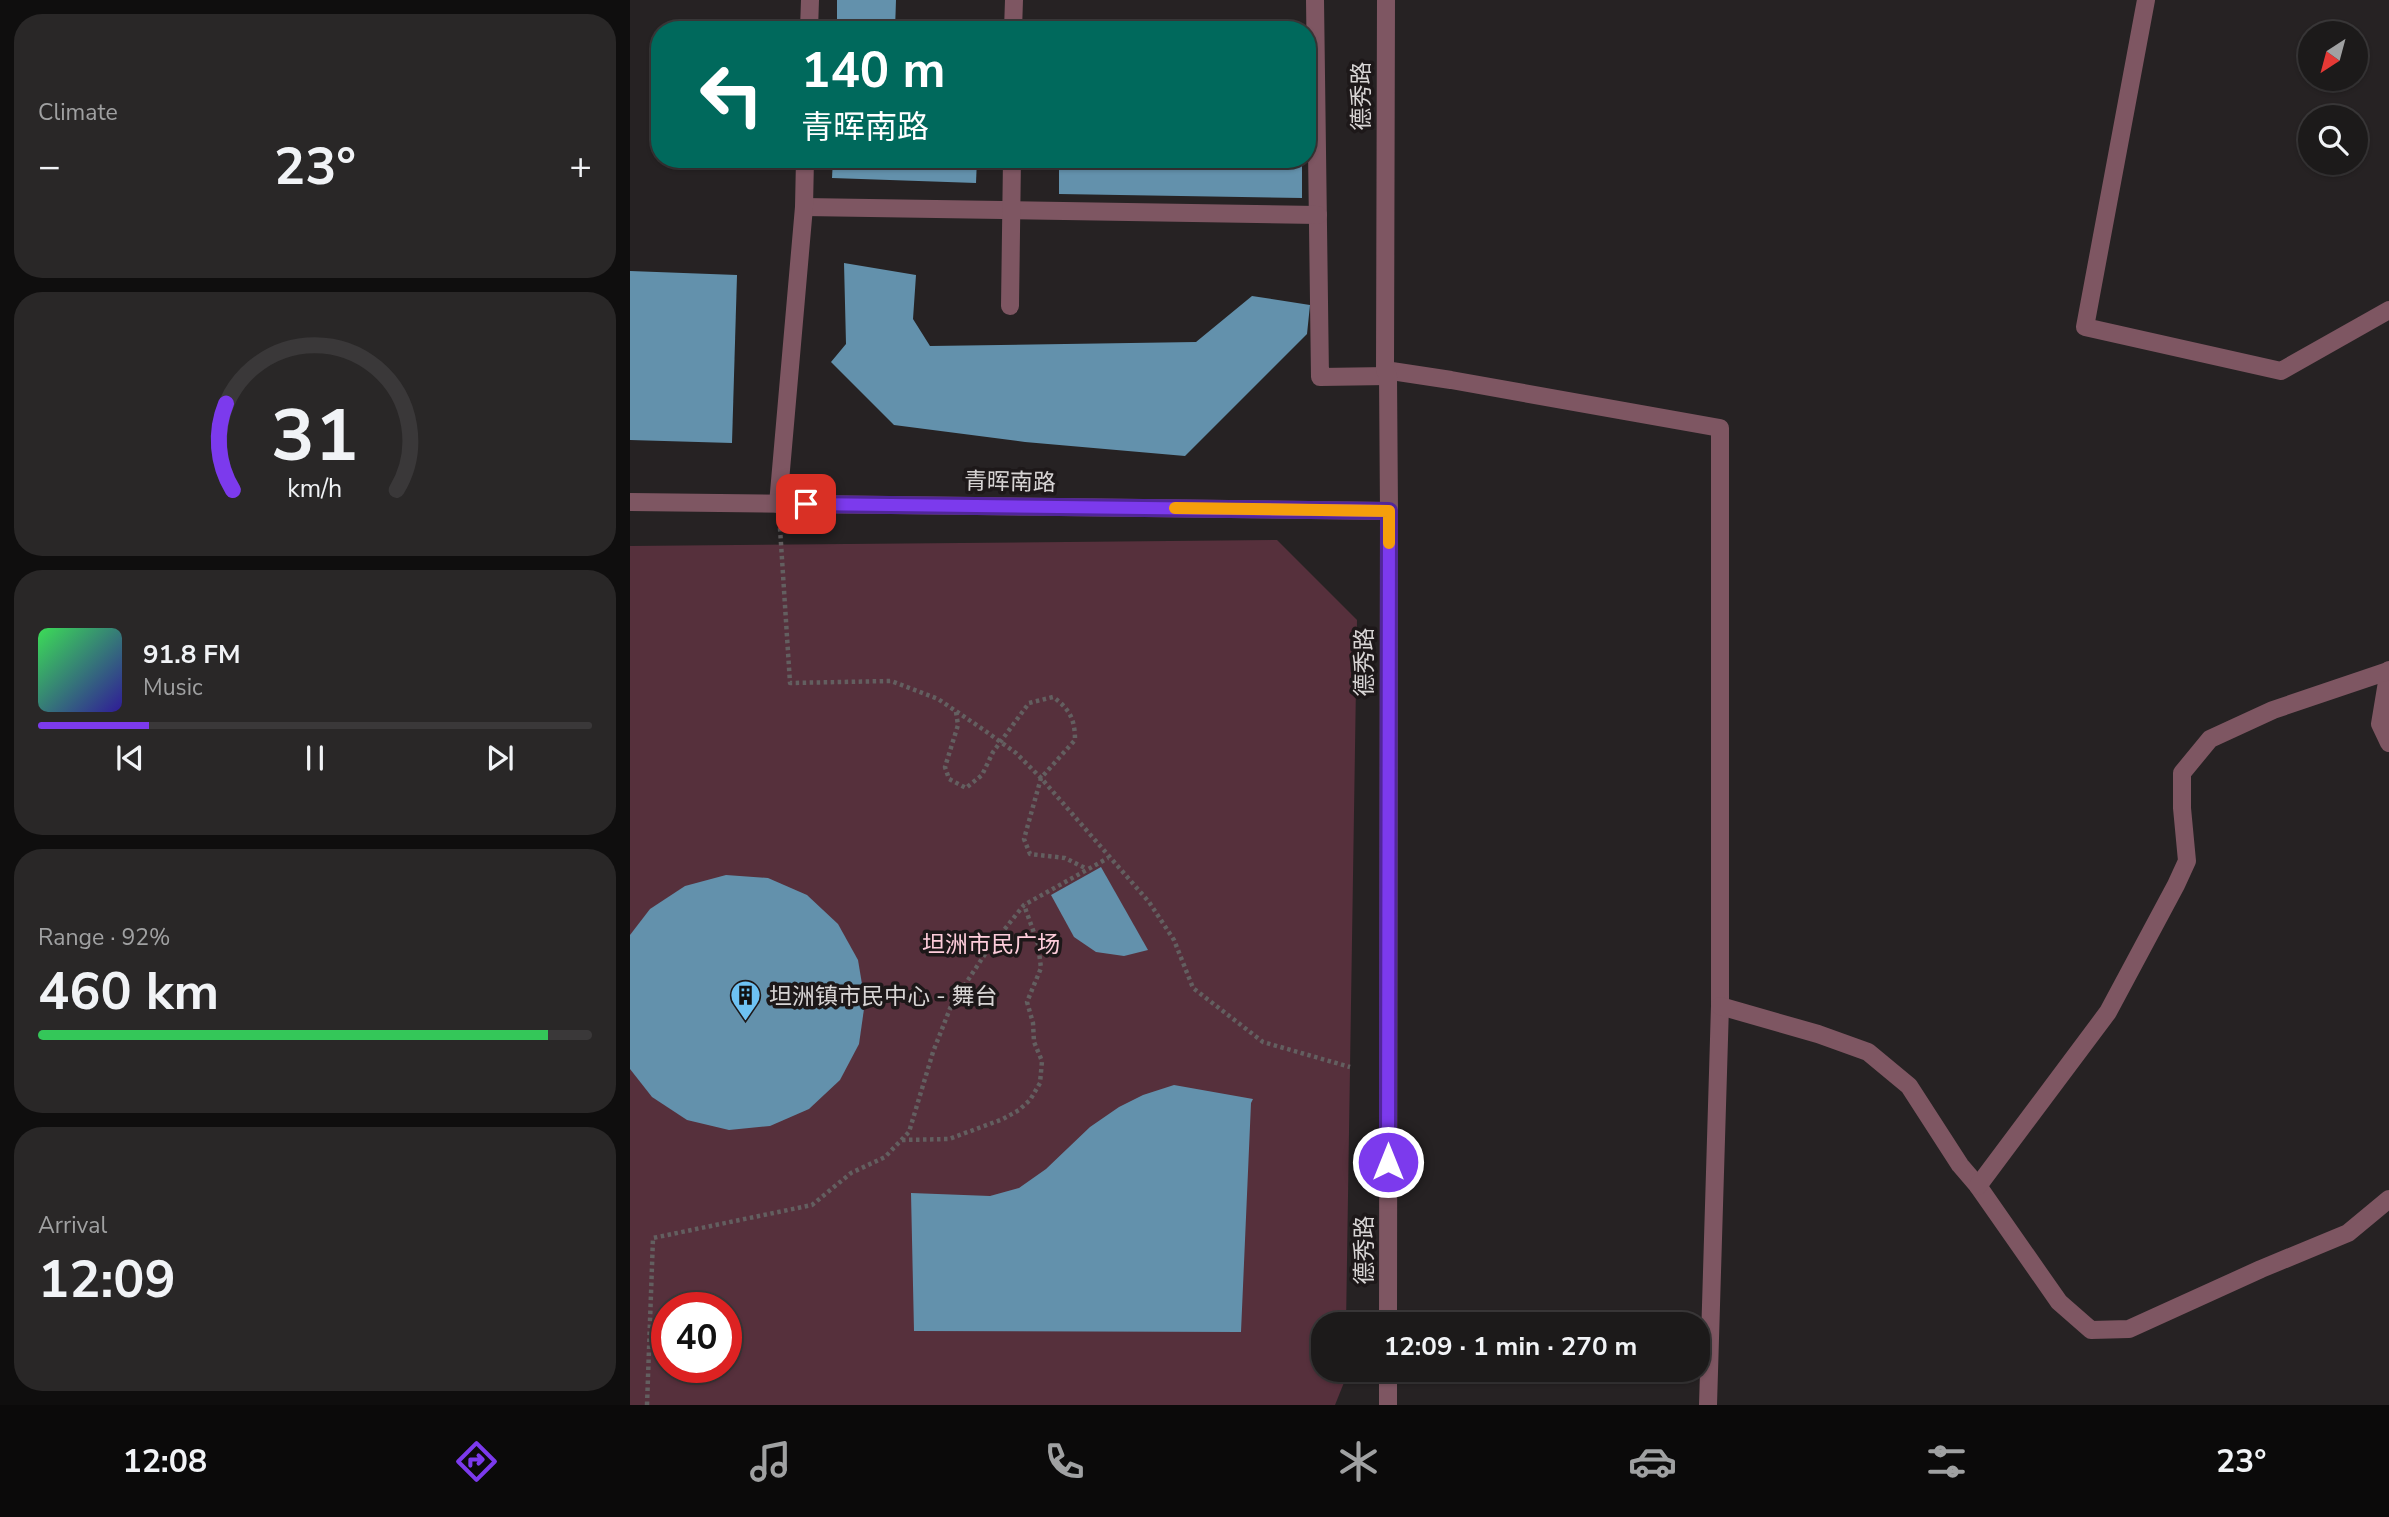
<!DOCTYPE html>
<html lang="en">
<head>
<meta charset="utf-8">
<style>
  :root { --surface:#1c1a1a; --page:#292727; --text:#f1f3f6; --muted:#a0a1a2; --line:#3a3839; --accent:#7c3aed }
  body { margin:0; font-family:"Nunito Sans","Noto Sans SC",sans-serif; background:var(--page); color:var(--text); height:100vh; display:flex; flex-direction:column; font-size:26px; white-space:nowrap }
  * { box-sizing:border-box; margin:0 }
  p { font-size:23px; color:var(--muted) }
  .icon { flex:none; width:38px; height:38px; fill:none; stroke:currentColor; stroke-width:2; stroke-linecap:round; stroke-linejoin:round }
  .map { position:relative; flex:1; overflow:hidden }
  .panel { display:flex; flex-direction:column; gap:14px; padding:14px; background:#0f0e0e; width:630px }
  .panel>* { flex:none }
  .top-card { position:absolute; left:21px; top:21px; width:665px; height:147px; border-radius:28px; box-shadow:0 2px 5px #0004,0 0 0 2px var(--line); background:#00695c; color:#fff; overflow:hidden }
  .needle { width:46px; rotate:216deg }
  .buttons { position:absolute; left:1668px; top:21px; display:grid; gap:14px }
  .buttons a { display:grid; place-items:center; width:70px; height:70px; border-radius:50%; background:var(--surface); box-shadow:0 2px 5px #0004,0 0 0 2px var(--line); font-size:35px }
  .speed { position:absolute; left:21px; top:1292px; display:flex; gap:14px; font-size:35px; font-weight:700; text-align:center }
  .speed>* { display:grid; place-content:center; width:91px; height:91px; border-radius:50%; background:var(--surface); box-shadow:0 2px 5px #0004,0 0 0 2px var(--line); line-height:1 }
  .speed .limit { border:10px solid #d22; background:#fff; color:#111 }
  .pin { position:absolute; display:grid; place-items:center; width:60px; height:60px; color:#fff; margin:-30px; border-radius:14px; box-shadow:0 4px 10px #0006 }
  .me { position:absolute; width:77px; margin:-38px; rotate:0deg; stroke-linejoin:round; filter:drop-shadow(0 0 5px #0008) }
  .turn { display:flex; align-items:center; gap:24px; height:147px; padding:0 35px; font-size:32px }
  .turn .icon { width:91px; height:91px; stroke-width:2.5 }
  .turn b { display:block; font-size:49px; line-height:60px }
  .big { font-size:52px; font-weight:700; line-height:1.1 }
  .panel .card { flex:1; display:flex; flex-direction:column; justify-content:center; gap:10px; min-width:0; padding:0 24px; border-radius:28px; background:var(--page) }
  .panel .dial { align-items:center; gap:0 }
  .dial svg { height:182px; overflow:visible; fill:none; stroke:var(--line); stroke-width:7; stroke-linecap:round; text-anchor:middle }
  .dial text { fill:var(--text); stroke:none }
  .song { display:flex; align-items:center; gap:21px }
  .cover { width:84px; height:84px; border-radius:10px; background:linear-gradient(135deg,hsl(130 70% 55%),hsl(250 70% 35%)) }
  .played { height:7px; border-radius:4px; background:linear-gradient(90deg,var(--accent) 20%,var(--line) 20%) }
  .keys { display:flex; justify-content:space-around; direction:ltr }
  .heat { display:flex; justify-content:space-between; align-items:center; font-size:38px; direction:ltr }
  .charge { height:10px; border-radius:5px; background:linear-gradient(90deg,#34c759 92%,var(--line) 0) }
  .trip { position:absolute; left:681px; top:1312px; width:399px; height:70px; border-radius:28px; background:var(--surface); box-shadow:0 2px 5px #0004,0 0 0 2px var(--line); font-weight:700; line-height:70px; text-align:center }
  .dock { display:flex; height:112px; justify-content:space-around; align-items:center; background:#0b0a0a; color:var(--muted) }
  .dock .icon { width:49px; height:49px }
  .dock .selected { color:var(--accent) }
  .dock b { font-size:32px; color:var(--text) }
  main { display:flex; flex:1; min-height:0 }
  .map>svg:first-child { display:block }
</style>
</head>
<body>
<main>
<section class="panel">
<div class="card"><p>Climate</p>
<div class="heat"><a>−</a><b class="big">23°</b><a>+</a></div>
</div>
<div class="card dial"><svg viewBox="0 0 100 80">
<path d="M14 69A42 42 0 1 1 86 69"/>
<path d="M14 69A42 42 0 0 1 11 31" stroke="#7c3aed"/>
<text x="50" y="56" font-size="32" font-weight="700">31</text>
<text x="50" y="72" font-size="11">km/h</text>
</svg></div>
<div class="card">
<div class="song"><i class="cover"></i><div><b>91.8 FM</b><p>Music</p></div></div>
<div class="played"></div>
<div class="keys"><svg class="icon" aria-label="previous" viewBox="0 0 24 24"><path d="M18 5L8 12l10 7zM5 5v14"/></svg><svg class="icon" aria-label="pause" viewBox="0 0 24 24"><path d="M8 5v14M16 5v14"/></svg><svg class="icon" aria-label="next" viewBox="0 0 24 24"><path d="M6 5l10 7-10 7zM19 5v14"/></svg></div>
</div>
<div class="card"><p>Range · 92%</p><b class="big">460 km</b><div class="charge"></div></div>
<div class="card"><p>Arrival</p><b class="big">12:09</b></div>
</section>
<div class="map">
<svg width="1759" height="1405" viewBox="0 0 1759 1405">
  <rect width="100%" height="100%" fill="#262223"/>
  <path fill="#56303c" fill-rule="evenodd" d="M647,540l80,80 -11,705h-23v45h23l-1,10 -10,25h-705v-859zM37,1307h59v60h-59z"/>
  <g fill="#6391ac">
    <polygon points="207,0 266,0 265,30 207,30"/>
    <polygon points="203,159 347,159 346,183 202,178"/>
    <polygon points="429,159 672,159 672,198 429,194"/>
    <polygon points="214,263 286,275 283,319 300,346 566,342 622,296 680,305 677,334 555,456 395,442 264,425 201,362 216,344"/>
    <polygon points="0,271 107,275 102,443 0,440"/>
    <polygon points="471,867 518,950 494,956 466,952 444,937 421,895"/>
    <polygon points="96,875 138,878 177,895 208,924 228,960 235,1002 229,1044 210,1080 179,1109 140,1126 99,1130 57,1120 22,1097 0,1069 0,935 20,909 55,886"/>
    <polygon points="544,1085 623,1099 621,1103 611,1332 284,1331 281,1193 360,1196 389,1188 416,1169 460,1127 489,1107 513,1095"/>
  </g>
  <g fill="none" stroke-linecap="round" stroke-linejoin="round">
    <g stroke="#635f60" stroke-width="4.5" stroke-dasharray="3.5 3.5" stroke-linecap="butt">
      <polyline points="150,528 160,683 261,681 308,699 354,730 386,753 411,778 519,902 544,940 563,988 633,1042 720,1067"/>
      <path d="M326,712l2,13 -13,42 4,12 17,9 16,-13 11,-23 36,-49 24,-6c17,12 22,23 22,43l-34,38 -17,61 6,15 35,4 22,11"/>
      <polyline points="272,1140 319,1139 373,1119 389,1110 400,1100 410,1083 412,1061 404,1042 403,1023 397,1002 411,968 408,944 394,905"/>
      <polyline points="17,1405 23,1238 182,1205 221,1173 255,1157 279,1132 303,1052 321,1006 357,951 394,905 478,858"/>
    </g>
    <g stroke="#7e5662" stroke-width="18">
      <polyline points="685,0 690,377 758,376"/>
      <polyline points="1516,0 1455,327 1651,371 1759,310"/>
      <polyline points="179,30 180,0"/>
      <polyline points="383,30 384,0"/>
      <polyline points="174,207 688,215"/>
      <polyline points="380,306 382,159"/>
      <polyline points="755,370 821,380 1090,428 1090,1006 1078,1405"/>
      <polyline points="148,504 174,207 175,159"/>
      <polyline points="1759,670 1750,724 1759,743"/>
      <polyline points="1090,1006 1188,1034 1238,1052 1279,1086 1330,1165 1348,1186 1429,1302 1461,1330 1499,1329 1631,1269 1718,1233 1759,1199"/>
      <polyline points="1348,1186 1478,1012 1546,885 1557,861 1552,808 1552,773 1580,739 1643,710 1758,671"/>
    </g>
    <g stroke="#7e5662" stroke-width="18">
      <polyline points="756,0 755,370 758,376 759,511 758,1325"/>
      <polyline points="0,502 759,511"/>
      <polyline points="758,1405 758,1370"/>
    </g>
  </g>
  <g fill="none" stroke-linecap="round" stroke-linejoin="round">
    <defs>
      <polyline id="route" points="176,504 759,511 758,1162"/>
    </defs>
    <use href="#route" stroke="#51269a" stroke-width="18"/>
    <use href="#route" stroke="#7c3aed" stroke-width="12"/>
    <polyline stroke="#f59e0b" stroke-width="12" points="545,508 759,511 759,543"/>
  </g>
  <defs>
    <symbol id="building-pin" viewBox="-11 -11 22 30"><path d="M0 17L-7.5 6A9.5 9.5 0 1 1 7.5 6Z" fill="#6ec2f3" stroke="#1d1819"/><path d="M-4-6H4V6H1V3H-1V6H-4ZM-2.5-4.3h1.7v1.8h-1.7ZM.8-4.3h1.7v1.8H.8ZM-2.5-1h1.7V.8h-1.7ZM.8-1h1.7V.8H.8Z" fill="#111"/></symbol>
  </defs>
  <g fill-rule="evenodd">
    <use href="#building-pin" x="98" y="978" width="35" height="47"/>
  </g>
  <g text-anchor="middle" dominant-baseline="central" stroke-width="7" stroke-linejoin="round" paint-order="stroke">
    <g font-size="23" fill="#d8d5d5" stroke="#1d1819">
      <text transform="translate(731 96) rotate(-90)">德秀路</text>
      <text transform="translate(380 482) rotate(1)">青晖南路</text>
      <text transform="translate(734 662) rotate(-90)">德秀路</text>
      <text transform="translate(734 1250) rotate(-90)">德秀路</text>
    </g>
    <g font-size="23" fill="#fecddb" stroke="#1d1819">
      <text x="361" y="944">坦洲市民广场</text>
    </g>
    <g font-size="23" fill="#d8d5d5" stroke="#1d1819" text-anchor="start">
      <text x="139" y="996">坦洲镇市民中心 - 舞台</text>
    </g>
  </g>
</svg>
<div class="buttons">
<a><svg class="needle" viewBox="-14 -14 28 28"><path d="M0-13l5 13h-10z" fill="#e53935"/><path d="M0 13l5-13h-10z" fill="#a0a1a2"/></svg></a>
<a><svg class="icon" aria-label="search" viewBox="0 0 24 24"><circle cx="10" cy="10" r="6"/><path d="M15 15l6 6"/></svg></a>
</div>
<div class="speed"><div class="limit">40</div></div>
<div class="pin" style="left:176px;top:504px;background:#d93025"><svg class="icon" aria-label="arrive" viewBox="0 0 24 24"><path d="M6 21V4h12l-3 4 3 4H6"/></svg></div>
<svg class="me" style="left:758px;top:1162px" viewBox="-20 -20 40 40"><circle r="17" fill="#7c3aed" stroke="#fff" stroke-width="3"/><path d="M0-11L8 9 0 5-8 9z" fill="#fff"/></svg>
<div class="trip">12:09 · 1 min · 270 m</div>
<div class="top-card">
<div class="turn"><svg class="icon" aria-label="left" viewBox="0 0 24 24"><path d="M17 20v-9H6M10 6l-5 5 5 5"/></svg><div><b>140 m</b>青晖南路</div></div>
</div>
</div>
</main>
<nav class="dock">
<b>12:08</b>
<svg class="icon selected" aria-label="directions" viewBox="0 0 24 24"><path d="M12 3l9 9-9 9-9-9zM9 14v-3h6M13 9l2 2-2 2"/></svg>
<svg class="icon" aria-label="music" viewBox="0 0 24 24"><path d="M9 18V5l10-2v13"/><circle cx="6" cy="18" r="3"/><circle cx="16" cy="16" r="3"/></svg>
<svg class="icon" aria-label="phone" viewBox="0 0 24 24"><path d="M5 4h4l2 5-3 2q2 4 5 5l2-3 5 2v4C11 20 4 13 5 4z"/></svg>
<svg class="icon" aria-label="climate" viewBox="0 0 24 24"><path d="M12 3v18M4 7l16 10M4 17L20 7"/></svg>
<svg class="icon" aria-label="car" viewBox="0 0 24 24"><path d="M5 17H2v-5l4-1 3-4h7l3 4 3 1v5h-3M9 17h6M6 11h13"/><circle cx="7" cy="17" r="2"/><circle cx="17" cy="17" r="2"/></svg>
<svg class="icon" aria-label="filters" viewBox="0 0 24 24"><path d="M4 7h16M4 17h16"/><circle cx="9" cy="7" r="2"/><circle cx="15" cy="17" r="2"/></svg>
<b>23°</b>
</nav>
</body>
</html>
